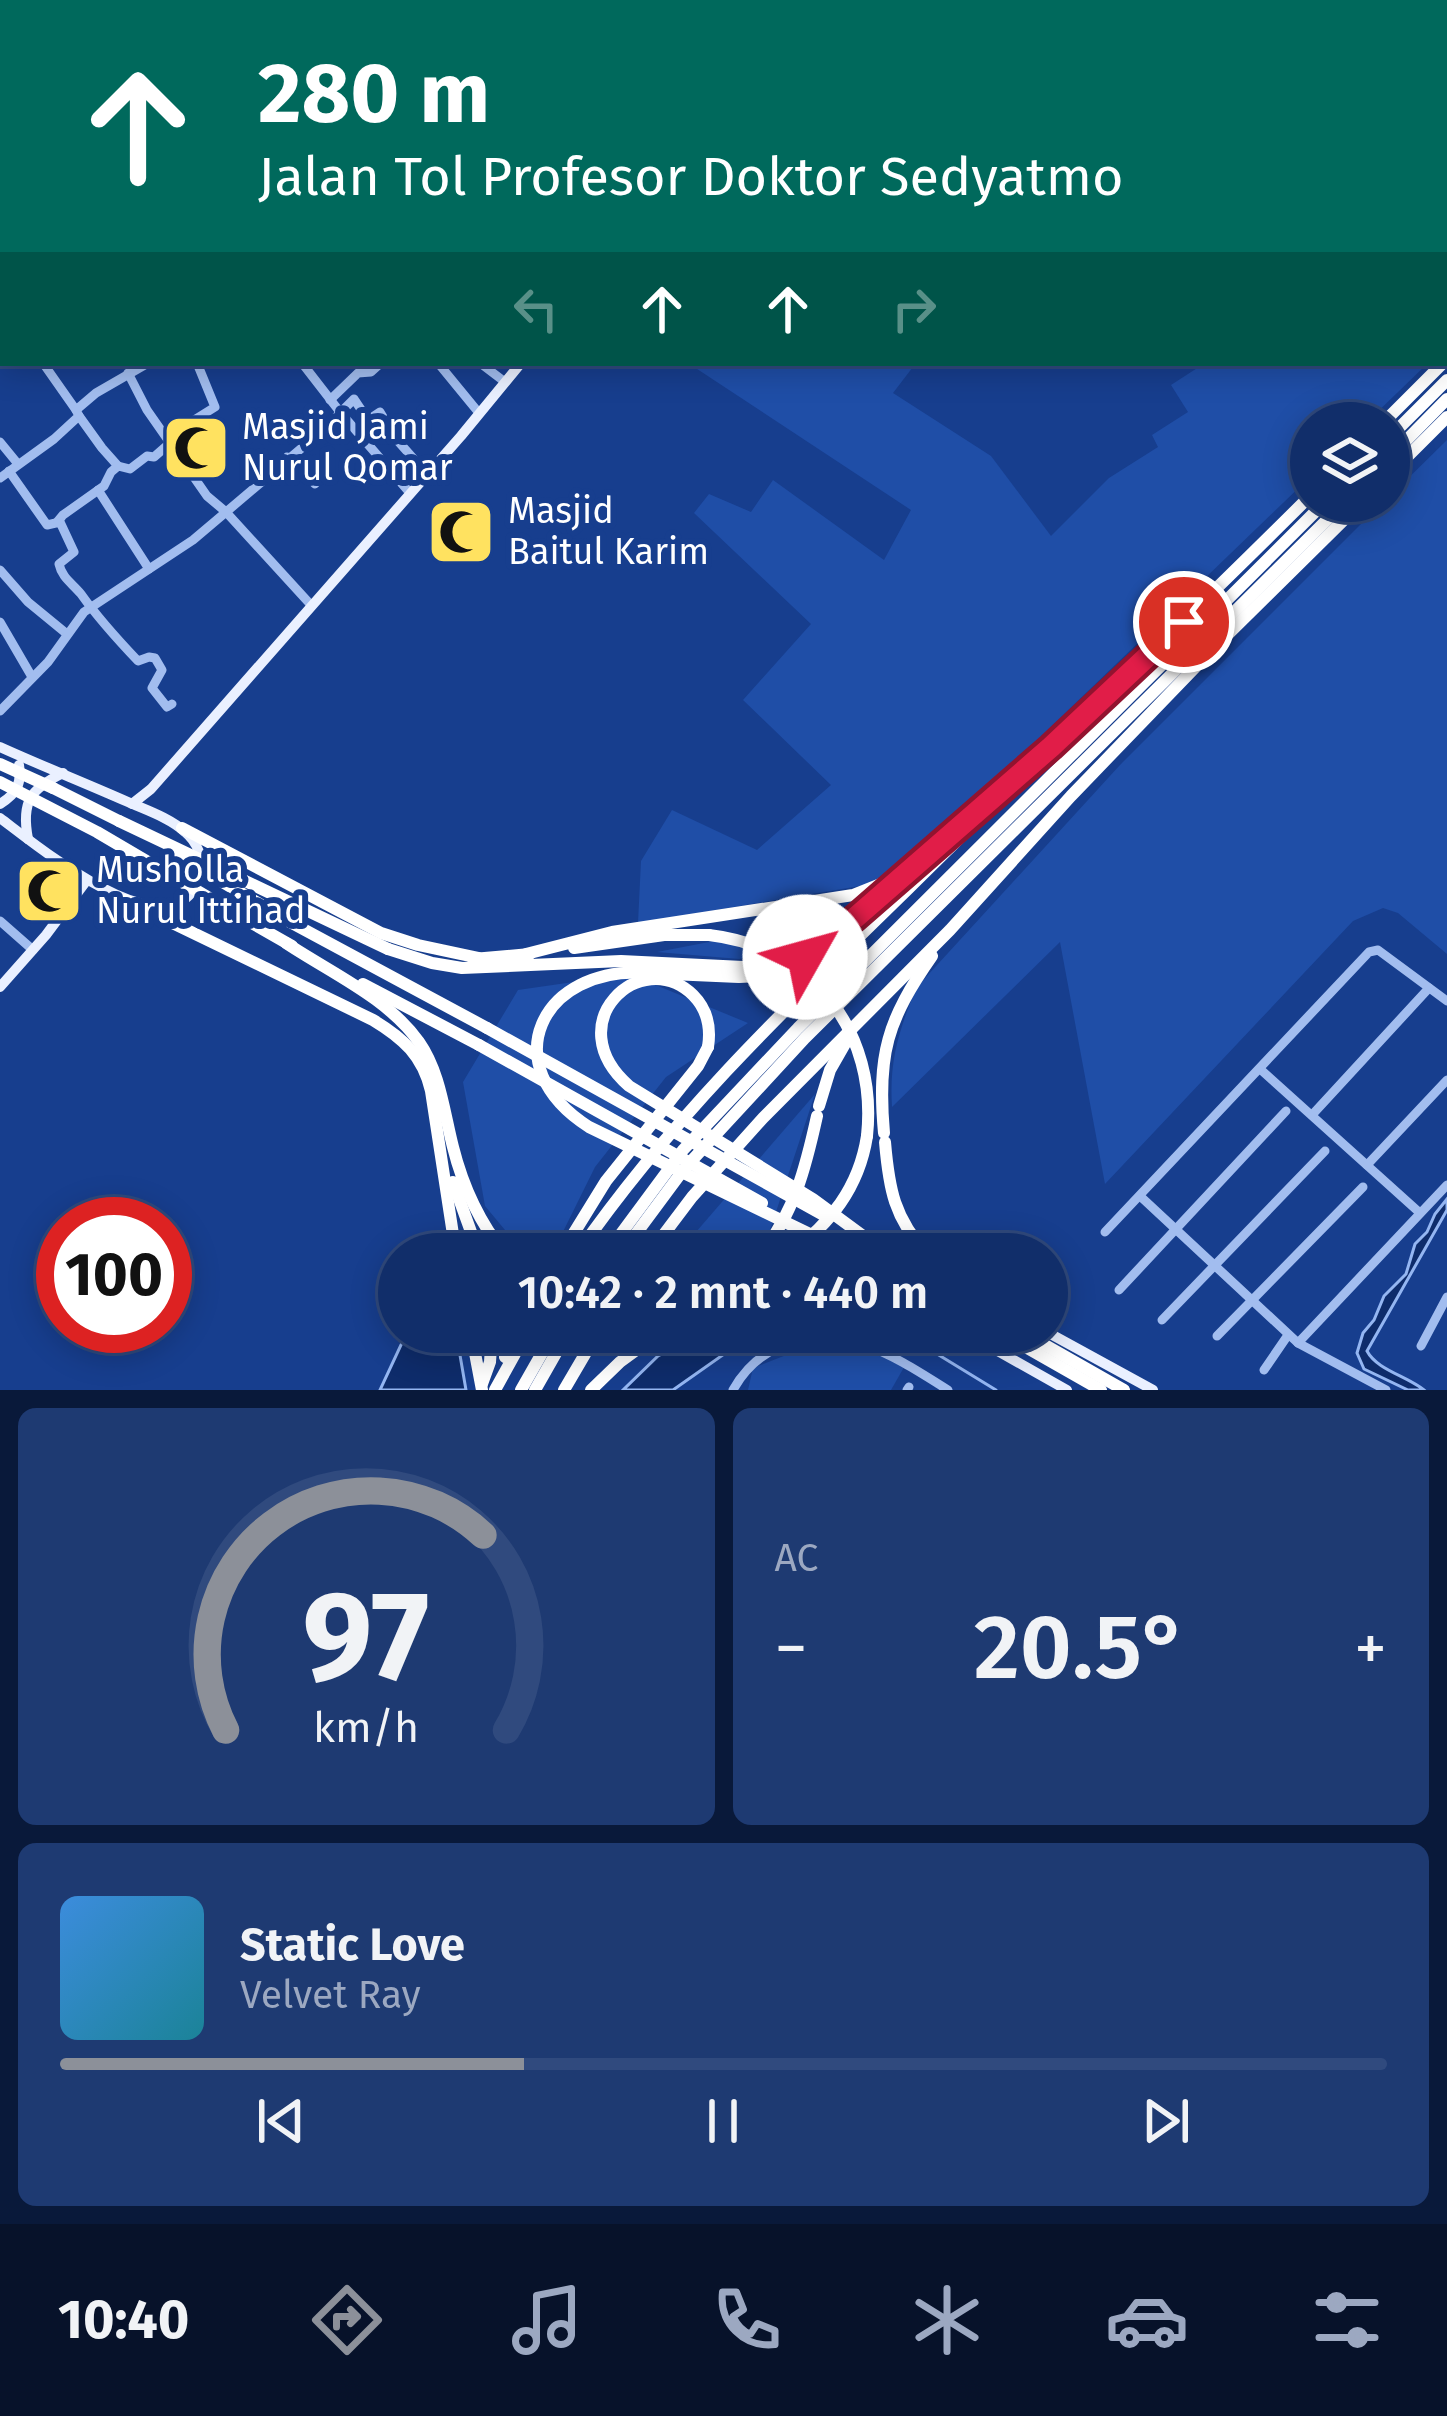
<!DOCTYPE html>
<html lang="id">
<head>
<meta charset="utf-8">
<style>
  :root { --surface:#112e6a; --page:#1e3a72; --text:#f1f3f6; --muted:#9ca8c1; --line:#304a7e; --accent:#8c9099 }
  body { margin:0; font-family:"Fira Sans",sans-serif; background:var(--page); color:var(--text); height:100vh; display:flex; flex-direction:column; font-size:45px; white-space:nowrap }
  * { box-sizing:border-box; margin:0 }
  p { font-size:39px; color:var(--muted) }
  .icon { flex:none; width:66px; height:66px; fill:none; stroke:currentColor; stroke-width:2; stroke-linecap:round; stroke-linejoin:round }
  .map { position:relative; height:1390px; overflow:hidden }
  .side { display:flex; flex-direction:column; gap:18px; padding:18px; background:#09193a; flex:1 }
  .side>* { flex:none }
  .guide { position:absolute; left:0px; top:0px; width:1449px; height:366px; box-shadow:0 6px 30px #0003,0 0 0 3px var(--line); background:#00695c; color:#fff; overflow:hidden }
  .controls { position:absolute; left:1290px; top:402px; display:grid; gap:24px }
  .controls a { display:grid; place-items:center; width:120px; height:120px; border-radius:50%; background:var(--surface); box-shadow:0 6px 30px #0003,0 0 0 3px var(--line); font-size:60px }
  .speed { position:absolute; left:36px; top:1197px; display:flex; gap:24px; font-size:60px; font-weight:700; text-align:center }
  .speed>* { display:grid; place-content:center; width:156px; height:156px; border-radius:50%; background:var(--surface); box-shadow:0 6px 30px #0003,0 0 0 3px var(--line); line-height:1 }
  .speed .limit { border:18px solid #d22; background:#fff; color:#111 }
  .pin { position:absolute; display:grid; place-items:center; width:102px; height:102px; color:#fff; margin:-51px; border:6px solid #fff; border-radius:50%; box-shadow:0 3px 12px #0007 }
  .me { position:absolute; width:132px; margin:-66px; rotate:52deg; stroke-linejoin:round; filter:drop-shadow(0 0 9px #0008) }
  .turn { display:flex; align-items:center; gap:42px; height:252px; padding:0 60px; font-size:54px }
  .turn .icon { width:156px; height:156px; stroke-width:2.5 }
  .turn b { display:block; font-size:84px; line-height:102px }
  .lanes { display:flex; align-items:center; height:114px; padding:0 60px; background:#0003; justify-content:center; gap:60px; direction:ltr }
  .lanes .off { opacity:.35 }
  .big { font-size:90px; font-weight:600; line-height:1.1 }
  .side .card { flex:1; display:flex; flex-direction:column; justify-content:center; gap:18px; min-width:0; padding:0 42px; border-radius:18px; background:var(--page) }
  .side .dial { align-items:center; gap:0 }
  .dial svg { height:312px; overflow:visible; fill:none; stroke:var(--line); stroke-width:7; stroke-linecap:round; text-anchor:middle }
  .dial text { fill:var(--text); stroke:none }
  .song { display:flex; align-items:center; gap:36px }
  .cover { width:144px; height:144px; border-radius:18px; background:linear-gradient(135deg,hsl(210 70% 55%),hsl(190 70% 35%)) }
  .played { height:12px; border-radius:6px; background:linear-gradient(90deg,var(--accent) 35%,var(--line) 35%) }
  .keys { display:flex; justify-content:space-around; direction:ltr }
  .heat { display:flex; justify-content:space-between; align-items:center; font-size:66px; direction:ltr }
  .side .tiles { flex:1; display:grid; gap:18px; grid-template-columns:1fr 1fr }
  .card:last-child { grid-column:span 2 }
  .trip { position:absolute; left:378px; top:1233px; width:690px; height:120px; border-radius:60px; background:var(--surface); box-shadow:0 6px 30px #0003,0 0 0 3px var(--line); font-weight:600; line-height:120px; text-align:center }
  .dock { display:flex; height:192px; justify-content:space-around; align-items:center; background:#07122a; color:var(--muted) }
  .dock .icon { width:84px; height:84px }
  .dock .current { color:var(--accent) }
  .dock b { font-size:54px; color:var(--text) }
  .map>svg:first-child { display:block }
</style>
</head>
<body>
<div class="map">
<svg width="1447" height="1390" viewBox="0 0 1447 1390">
  <rect width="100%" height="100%" fill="#173e8e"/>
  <g fill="#1f4ea7">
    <polygon points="688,363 916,363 893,393 991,456 1051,536 1109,478 1158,447 1152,435 1188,412 1171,385 1205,363 1235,363 1238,367 1244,363 1428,363 1366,423 1311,423 1311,476 950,824 878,883 638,923 641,861 672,810 757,850 831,785 743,700 811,624 694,513 709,494 751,512 773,480 884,560 911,510"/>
    <path d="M1447,440v514l-49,-41 -15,-5 -30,13 -248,263 -45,-242 -168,165c-3,-47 7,-76 24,-119l204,-223 254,-254 11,-10h4v-4z"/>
    <polygon points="846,916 808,947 739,959 657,952"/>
    <polygon points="629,974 748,1023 666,1077 595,1167 552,1254 525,1254 485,1206 463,1082 518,990"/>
    <polygon points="815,1094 769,1233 743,1254 677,1254"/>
    <polygon points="838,1347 907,1362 891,1390 748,1390 753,1368 794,1352"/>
  </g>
  <g fill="#0e2c6b" stroke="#94b6f2" stroke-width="3">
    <path d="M1447,1199v11l-80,141c10,19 40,25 57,39h-16l-44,-21 -7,-16 6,-20 11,-13 10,-24 22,-22 9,-30 12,-12 8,-18z"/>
    <polygon points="407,1332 456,1332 466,1390 380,1390"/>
    <polygon points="704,1332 763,1332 744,1340 673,1390 623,1390 658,1356"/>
  </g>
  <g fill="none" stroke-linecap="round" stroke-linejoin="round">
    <polyline stroke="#94b6f2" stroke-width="3" points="906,1335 996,1390"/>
    <g stroke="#a2bdef" stroke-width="9">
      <polyline points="577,0 578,3"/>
      <polyline points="589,0 592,3"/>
      <polyline points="885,0 887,3"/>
      <polyline points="78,3 82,0"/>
      <polyline points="98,3 103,0"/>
      <polyline points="361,3 367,0"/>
      <polyline points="669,3 670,0"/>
      <polyline points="0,27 3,31"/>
      <polyline points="0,53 3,51"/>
      <polyline points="0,65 3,63"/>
      <polyline points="0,137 3,141"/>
      <polyline points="0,205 3,209"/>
      <polyline points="0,281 3,278"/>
      <polyline points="0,314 3,317"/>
      <polyline points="43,363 76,410"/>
      <polyline points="302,363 340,412 410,493"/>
      <polyline points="438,363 479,413"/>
      <polyline points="480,363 505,382"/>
      <polyline points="128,373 147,410 207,496 226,512 311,605"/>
      <polyline points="330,400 358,373 371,372 381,363"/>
      <polyline points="79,416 102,448 118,466"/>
      <polyline points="167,437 215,407 197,363"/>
      <polyline points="0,442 18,464"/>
      <polyline points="287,457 315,484"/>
      <path d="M9,471l38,54 13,-3 14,30 -15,12c3,14 13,19 22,30 17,24 37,46 57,67l11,-4 6,1 7,12 -10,18 15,19 5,-3"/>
      <polyline points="0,478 54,439 79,416 76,410 96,393 148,363"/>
      <polyline points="98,490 149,569"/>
      <polyline points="58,521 63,515 104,486 111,472 118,466 130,469 147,456 154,457 170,443"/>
      <polyline points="0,570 28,602 67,634"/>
      <polyline points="0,622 32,677"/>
      <polyline points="0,711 48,662 84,612 193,540 323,430 354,399 368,420 380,412 397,440 427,474"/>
      <polyline points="0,921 33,950"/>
      <polyline points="1260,1069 1420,1213"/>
      <polyline points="1312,1115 1429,988"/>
      <polyline points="1367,1165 1447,1080"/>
      <polyline points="1140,1196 1298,1343 1386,1390"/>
      <polyline points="1105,1232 1369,952 1378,950 1447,1001"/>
      <polyline points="1119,1290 1286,1111"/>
      <polyline points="1162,1320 1325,1151"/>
      <polyline points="1217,1336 1363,1187"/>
      <polyline points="1298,1343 1447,1185"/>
      <polyline points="1421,1346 1447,1297"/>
      <polyline points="1264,1370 1288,1335"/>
      <path d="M733,1390c11,-20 27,-35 48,-44 61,-26 116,12 167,44"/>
      <polyline points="907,1390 909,1387"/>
    </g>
    <g stroke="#eaf0ff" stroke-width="10">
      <polyline points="914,3 917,0"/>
      <path d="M0,747c42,19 85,36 128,55 18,8 42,16 57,30 12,10 19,26 15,41 -22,91 -166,-30 -200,-55"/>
      <path d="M0,804c16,-10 22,-19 19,-39"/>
      <polyline points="132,804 151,789 461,436 521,363"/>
      <path d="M28,839c-7,-37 2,-50 35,-66"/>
      <polyline points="0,987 46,935 87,880"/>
      <polyline points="964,1332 1067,1390"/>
      <polyline points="1047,1332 1153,1390"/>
    </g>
    <g stroke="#fff" stroke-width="12">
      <polyline points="1383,423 1443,363"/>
      <polyline points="1389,438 1447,380"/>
      <polyline points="1389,458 1447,399"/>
      <polyline points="1389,475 1447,417"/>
      <polyline points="53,788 119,821"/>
      <polyline points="182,828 381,933 418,945 479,958"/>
      <path d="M125,900l248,120c30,18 50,36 58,71l25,163"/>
      <polyline points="250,922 292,946"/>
      <polyline points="290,922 487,1028"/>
      <path d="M286,943c45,30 102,55 133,99 21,30 25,70 34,105 10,40 26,75 52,107"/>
      <polyline points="574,948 664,935 709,935"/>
      <polyline points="388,949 432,963 462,968 621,961 743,967 776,965"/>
      <polyline points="526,954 612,932 853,895 888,881"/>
      <polyline points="473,959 530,954"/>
      <polyline points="648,973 739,977 759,976 782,969 826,943 968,819"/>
      <polyline points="363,984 479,1045"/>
      <polyline points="819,1106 830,1070 850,1035"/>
      <path d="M884,1133c-7,-78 3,-113 48,-177"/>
      <path d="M885,1142c4,47 9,76 42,112"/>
      <polyline points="453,1182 479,1254"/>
      <polyline points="561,1254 606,1181 698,1066 708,1047"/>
      <path d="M577,1254c94,-136 212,-249 330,-364 134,-133 271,-262 404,-395"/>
      <polyline points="606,1254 683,1150 798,1028 1326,501"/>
      <polyline points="621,1254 684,1169 805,1038 1346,501"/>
      <polyline points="649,1254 692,1197 763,1118 950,930 1071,796 1207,655 1363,501"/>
      <path d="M760,1254c34,-39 46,-88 57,-138"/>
      <path d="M789,1254c41,-30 70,-66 78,-118"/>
      <polyline points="471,1332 482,1390"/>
      <polyline points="999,1332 1101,1390"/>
      <polyline points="1022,1332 1124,1390"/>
      <polyline points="505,1357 517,1332"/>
      <polyline points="482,1384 490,1362 492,1332"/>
      <polyline points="495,1390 527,1332"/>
      <polyline points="521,1390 554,1332"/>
      <polyline points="535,1390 568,1332"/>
      <polyline points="564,1390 598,1332"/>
      <polyline points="591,1390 620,1362 661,1332"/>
    </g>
    <g stroke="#fff" stroke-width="12">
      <polyline points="0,764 53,788"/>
      <polyline points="0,782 97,832 250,922"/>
      <polyline points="119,821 388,949"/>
      <polyline points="177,855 290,922"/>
      <path d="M709,935c104,12 169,98 158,201"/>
      <path d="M648,973c-108,-8 -155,93 -59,154l262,127"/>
      <polyline points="487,1028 827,1217"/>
      <polyline points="479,1045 762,1203"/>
      <path d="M708,1047c3,-19 0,-37 -15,-52 -52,-50 -136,28 -64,91l184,113 57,42"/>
      <polyline points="866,1239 891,1254"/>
    </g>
  </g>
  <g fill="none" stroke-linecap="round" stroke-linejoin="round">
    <defs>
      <polyline id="route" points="805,957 832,938 1051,747 1184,622"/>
    </defs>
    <use href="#route" stroke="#92132f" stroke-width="30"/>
    <use href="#route" stroke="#e11d48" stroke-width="21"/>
  </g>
  <defs>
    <symbol id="mosque-square" viewBox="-11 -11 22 22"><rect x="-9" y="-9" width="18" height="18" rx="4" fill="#ffe260" stroke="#173e8e"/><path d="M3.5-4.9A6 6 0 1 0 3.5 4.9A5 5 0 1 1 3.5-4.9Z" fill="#111"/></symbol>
  </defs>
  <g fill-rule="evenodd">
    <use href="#mosque-square" x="158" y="410" width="76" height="76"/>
    <use href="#mosque-square" x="423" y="494" width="76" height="76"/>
    <use href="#mosque-square" x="11" y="853" width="76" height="76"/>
  </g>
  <g text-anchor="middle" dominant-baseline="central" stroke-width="12" stroke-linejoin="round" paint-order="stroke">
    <g font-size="36" fill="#fff" stroke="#173e8e" text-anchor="start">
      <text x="242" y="427">Masjid Jami<tspan x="242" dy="41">Nurul Qomar</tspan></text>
      <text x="508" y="511">Masjid<tspan x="508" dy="41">Baitul Karim</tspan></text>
      <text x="96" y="870">Musholla<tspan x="96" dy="41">Nurul Ittihad</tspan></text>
    </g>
  </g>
</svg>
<div class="controls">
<a><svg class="icon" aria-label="layers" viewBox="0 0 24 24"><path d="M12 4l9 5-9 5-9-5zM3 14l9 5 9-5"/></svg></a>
</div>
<div class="speed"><div class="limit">100</div></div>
<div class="pin" style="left:1184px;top:622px;background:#d93025"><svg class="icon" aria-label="arrive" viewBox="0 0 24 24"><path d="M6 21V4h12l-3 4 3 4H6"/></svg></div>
<svg class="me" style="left:805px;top:957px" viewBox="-20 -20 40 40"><circle r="19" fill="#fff"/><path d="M0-13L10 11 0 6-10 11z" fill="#e11d48"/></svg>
<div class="trip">10:42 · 2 mnt · 440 m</div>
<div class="guide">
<div class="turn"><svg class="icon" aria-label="ahead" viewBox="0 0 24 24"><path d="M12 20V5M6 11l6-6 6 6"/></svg><div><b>280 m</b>Jalan Tol Profesor Doktor Sedyatmo</div></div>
<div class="lanes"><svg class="icon off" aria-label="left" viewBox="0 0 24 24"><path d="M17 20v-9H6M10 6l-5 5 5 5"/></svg><svg class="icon" aria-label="ahead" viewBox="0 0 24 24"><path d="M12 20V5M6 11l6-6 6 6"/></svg><svg class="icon" aria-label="ahead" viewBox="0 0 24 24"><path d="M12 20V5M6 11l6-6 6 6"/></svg><svg class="icon off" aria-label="right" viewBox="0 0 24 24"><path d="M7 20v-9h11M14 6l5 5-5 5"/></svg></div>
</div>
</div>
<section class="side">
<div class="tiles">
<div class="card dial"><svg viewBox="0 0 100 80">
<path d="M14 69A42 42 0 1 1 86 69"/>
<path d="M14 69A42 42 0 0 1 80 19" stroke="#8c9099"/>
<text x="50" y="56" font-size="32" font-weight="700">97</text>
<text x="50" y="72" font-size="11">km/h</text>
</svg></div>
<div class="card"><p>AC</p>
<div class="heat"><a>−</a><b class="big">20.5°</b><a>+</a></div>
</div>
<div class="card">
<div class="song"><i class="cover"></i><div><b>Static Love</b><p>Velvet Ray</p></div></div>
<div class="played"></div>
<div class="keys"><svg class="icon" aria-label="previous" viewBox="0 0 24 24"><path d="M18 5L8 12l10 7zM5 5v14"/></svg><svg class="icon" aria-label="pause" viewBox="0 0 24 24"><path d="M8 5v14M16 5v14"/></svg><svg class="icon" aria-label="next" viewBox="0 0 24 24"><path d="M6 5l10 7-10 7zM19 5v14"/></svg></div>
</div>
</div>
</section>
<nav class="dock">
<b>10:40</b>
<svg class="icon current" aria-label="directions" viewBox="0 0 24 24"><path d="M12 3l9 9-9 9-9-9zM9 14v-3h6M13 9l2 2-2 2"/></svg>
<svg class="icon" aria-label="music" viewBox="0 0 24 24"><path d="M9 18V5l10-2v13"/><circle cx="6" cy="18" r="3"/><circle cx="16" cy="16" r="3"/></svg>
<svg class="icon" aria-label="phone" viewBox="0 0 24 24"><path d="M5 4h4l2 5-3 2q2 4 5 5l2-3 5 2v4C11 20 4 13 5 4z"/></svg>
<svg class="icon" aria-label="climate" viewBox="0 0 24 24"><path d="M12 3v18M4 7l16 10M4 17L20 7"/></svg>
<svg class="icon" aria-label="car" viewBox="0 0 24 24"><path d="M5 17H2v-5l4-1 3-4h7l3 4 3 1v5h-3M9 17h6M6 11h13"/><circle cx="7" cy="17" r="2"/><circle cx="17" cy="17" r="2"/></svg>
<svg class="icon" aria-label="filters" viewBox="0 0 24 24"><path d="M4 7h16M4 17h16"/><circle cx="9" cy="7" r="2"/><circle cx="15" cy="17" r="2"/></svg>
</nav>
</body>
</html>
